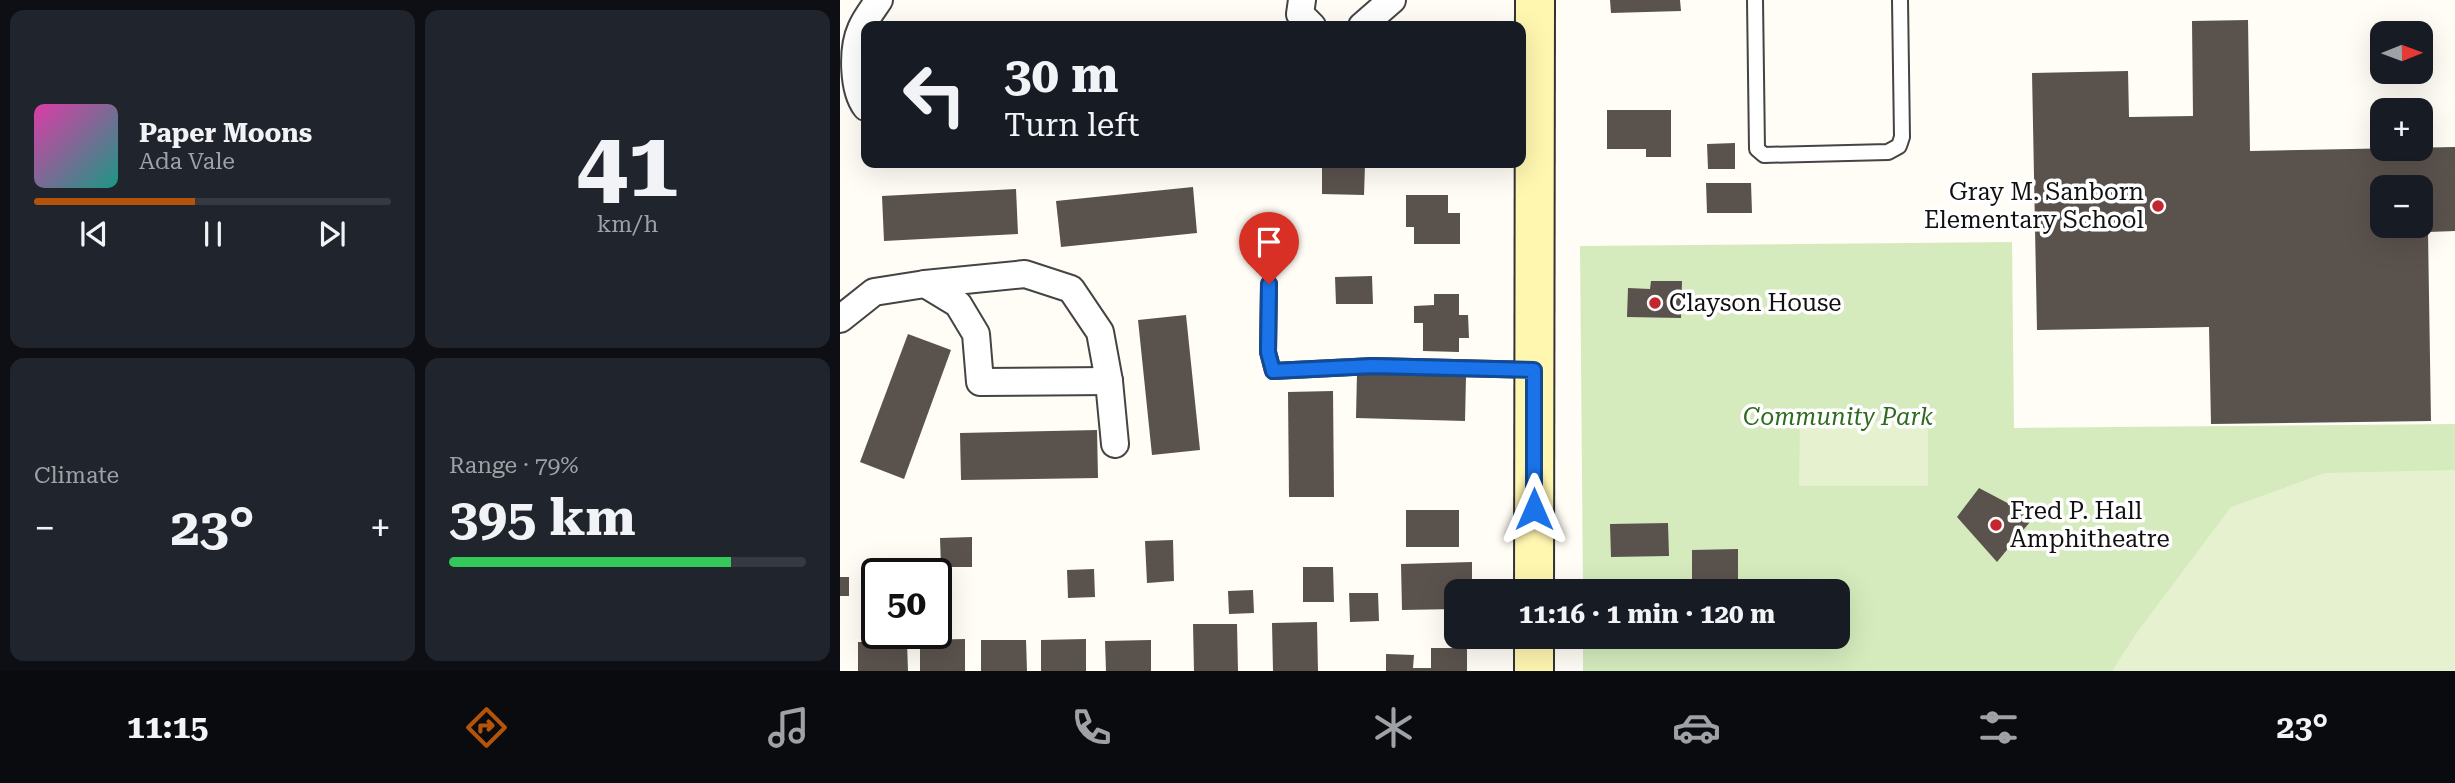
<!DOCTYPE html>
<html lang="en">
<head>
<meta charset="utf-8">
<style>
  :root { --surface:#171b24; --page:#20242c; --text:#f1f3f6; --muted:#9ea1a6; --line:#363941; --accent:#b45309 }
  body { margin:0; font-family:"Roboto Serif",serif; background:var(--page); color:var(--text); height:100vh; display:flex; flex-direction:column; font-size:26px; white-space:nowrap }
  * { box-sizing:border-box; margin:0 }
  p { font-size:23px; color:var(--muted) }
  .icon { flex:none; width:38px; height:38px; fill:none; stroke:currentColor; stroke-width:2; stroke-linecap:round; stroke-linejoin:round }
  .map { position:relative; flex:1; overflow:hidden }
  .details { display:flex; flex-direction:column; gap:10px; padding:10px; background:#0d0f14; width:840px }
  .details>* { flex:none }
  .banner { position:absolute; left:21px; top:21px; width:665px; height:147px; border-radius:14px; box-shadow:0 7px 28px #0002; background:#171b24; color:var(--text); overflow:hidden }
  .needle { width:46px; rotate:89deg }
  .tools { position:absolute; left:1530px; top:21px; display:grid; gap:14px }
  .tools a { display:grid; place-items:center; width:63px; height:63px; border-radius:14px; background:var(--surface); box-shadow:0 7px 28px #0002; font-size:35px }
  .speed { position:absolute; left:21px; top:558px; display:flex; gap:14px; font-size:35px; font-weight:700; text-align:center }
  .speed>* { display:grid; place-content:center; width:91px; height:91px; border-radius:50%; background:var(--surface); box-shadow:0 7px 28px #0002; line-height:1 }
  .speed .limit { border:4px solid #111; border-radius:10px; background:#fff; color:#111 }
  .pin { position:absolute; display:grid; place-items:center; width:60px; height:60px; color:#fff; margin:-72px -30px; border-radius:50% 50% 50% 0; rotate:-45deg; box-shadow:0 0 7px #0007 }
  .pin .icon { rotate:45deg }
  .me { position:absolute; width:77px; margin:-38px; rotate:0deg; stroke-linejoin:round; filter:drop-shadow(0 0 5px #0008) }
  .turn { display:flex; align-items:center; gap:24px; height:147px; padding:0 28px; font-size:32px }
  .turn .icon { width:91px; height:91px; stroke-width:2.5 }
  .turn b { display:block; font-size:49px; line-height:60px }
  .big { font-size:52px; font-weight:700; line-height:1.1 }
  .details .tile { flex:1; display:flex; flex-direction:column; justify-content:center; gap:10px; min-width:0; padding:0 24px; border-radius:14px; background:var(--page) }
  .details .dial { align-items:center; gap:0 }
  .dial b { font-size:91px; line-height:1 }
  .song { display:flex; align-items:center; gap:21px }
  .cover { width:84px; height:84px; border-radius:10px; background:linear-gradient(135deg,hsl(320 70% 55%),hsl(170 70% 35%)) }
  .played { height:7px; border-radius:4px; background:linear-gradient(90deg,var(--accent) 45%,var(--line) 45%) }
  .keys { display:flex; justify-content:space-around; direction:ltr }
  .heat { display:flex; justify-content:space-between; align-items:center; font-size:38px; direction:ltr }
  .charge { height:10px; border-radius:5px; background:linear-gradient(90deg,#34c759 79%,var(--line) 0) }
  .details .tiles { flex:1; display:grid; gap:10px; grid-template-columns:repeat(2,1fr) }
  .trip { position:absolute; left:604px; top:579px; width:406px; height:70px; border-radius:14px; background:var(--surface); box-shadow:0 7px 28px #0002; font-weight:700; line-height:70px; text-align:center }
  .tab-bar { display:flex; height:112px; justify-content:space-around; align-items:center; background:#090b0e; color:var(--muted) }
  .tab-bar .icon { width:49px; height:49px }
  .tab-bar .selected { color:var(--accent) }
  .tab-bar b { font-size:32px; color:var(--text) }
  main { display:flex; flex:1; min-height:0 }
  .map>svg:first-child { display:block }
</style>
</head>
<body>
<main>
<section class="details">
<div class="tiles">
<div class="tile">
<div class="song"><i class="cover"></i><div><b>Paper Moons</b><p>Ada Vale</p></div></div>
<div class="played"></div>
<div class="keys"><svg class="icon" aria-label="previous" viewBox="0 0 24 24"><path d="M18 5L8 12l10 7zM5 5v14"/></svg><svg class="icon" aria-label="pause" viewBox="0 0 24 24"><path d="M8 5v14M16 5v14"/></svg><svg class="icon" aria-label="next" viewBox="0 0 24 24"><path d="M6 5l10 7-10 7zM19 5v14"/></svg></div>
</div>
<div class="tile dial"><b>41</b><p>km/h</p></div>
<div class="tile"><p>Climate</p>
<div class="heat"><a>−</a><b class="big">23°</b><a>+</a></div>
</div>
<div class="tile"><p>Range · 79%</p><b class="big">395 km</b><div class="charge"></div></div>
</div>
</section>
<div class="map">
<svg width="1615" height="671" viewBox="0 0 1615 671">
  <rect width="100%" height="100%" fill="#fffdf5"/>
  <polygon fill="#d5ebbd" points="1172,242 1174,428 1615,424 1615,671 743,671 743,637 998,637 998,592 743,591 740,246"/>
  <g fill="#e6f2cf">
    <polygon points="960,421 1088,422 1088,486 959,486"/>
    <polygon points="1615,470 1615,671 1272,671 1298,631 1391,507 1485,473"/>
  </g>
  <g fill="#5a524d" fill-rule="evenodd">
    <polygon points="770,0 840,0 841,11 771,13"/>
    <path d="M1408,20l2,131 205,-4v84l-27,1 3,189 -220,3 -2,-97 -172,3 -5,-257 96,-2 1,46 64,-1 -1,-95zM1542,187h38v39h-38z"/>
    <polygon points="767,110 831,110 831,157 806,157 806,149 767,149"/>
    <polygon points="895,143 895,169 868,169 867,144"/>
    <polygon points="482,164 525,165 524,195 482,194"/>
    <polygon points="866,183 911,183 912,213 867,213"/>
    <polygon points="353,187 357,233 221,247 216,201"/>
    <polygon points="176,189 178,234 44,241 42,196"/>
    <polygon points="566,195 608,195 608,213 620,213 620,244 574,244 574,227 566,227"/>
    <polygon points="532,276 533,304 496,304 495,277"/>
    <polygon points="811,281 842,281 841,318 787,317 788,288 810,289"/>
    <polygon points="594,294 619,294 619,315 628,315 629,338 619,338 619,352 583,351 583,323 574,323 574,306 594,305"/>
    <polygon points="346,315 360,450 312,455 298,320"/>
    <polygon points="68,334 111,350 64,479 20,462"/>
    <polygon points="517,373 626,376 625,421 516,418"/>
    <polygon points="493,391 494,497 449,497 448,392"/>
    <polygon points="257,430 258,478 121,480 120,433"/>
    <polygon points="1139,488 1194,517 1157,562 1117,517"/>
    <rect x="566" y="510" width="53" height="37"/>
    <polygon points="828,523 829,556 771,557 770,524"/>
    <polygon points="132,537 132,567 101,567 100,538"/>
    <polygon points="333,540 334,581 307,583 305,541"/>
    <polygon points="898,549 898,579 852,580 852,550"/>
    <polygon points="632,562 632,592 616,592 616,609 562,610 561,564"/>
    <polygon points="463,567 493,567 494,602 463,602"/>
    <polygon points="254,569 255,597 228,598 227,570"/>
    <rect x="0" y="577" width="9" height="19"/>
    <polygon points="413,590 414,613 389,614 388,591"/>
    <polygon points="509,593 538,593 539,621 510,622"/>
    <polygon points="477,622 478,671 433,671 432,623"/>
    <polygon points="353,624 397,624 398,671 354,671"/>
    <polygon points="125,639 125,671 80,671 80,640"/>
    <polygon points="246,639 246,671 201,671 201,640"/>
    <polygon points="141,640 186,640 187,671 141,671"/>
    <polygon points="311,640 311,671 266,671 265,641"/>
    <polygon points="18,642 67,642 68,671 18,671"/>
    <polygon points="591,648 627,648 627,671 546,671 546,654 574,655 573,668 591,668"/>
  </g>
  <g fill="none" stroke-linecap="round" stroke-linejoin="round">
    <defs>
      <g id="lane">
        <polyline points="915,0 917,149 924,155 1048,152 1059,146 1062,137 1060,0"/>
        <polyline points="429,284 428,352 433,371 533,366 693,370"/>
      </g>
      <g id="street">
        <polyline points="462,0 460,14 472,26"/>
        <polyline points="522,26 552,0"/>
        <path d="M26,107c-13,-17 -14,-58 -5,-78 4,-10 12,-20 18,-29"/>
        <polyline points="85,284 118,304 136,334 140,382 269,381"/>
        <polyline points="0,319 34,292 85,284 185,274 231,289 260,332 269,381 275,444"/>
      </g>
      <g id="secondary">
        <polyline points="694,592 695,0"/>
        <polyline points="694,637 694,671"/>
      </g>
    </defs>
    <use href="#lane" stroke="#444" stroke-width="18"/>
    <use href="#street" stroke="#444" stroke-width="30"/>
    <use href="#secondary" stroke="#333" stroke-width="42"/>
    <use href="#lane" stroke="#fff" stroke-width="14"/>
    <use href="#street" stroke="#fff" stroke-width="26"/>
    <use href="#secondary" stroke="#fff6b0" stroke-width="38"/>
  </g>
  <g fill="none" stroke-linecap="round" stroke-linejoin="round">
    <defs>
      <polyline id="route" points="429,284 428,352 433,371 533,366 694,370 694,509"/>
    </defs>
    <use href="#route" stroke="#114b97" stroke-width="18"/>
    <use href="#route" stroke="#1a73e8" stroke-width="12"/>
  </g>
  <g fill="#c4262e" stroke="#fff" stroke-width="2.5">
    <circle cx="1318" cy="206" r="7"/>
    <circle cx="815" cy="303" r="7"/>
    <circle cx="1156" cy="525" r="7"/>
  </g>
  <g text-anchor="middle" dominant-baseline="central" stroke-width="7" stroke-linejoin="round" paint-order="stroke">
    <g font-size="24" fill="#111" stroke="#fff" text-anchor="start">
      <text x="1304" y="192" text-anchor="end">Gray M. Sanborn<tspan x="1304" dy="28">Elementary School</tspan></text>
      <text x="829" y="303">Clayson House</text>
      <text x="1170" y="511">Fred P. Hall<tspan x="1170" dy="28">Amphitheatre</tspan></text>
    </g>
    <g font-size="24" font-style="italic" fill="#2f6b1f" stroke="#fff">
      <text x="998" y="417">Community Park</text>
    </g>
  </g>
</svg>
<div class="tools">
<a><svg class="needle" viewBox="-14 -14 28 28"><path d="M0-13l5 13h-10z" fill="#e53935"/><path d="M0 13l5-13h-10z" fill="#9ea1a6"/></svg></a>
<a>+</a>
<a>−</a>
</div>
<div class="speed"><div class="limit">50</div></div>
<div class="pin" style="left:429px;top:284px;background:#d93025"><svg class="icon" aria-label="arrive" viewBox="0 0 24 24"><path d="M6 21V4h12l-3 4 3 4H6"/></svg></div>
<svg class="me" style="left:694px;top:509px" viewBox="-20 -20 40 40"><path d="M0-17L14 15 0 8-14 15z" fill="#1a73e8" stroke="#fff" stroke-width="4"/></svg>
<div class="trip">11:16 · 1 min · 120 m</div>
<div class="banner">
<div class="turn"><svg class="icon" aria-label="left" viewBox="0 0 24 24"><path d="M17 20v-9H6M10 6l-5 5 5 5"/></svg><div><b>30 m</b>Turn left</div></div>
</div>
</div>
</main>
<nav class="tab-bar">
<b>11:15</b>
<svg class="icon selected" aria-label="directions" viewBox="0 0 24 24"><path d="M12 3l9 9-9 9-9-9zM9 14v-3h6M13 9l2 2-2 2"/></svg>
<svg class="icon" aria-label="music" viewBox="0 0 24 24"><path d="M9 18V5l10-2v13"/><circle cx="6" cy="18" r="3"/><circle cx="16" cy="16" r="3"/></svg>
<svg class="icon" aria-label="phone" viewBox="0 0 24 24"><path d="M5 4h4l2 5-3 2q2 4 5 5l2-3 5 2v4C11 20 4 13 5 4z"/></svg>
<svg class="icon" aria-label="climate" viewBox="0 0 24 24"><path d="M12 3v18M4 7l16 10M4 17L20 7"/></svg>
<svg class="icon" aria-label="car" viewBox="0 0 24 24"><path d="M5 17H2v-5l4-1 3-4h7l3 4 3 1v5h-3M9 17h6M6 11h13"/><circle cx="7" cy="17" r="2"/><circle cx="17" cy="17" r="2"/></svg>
<svg class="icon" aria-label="filters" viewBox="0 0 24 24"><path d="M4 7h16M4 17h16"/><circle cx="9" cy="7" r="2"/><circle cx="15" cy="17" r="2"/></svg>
<b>23°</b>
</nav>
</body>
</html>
